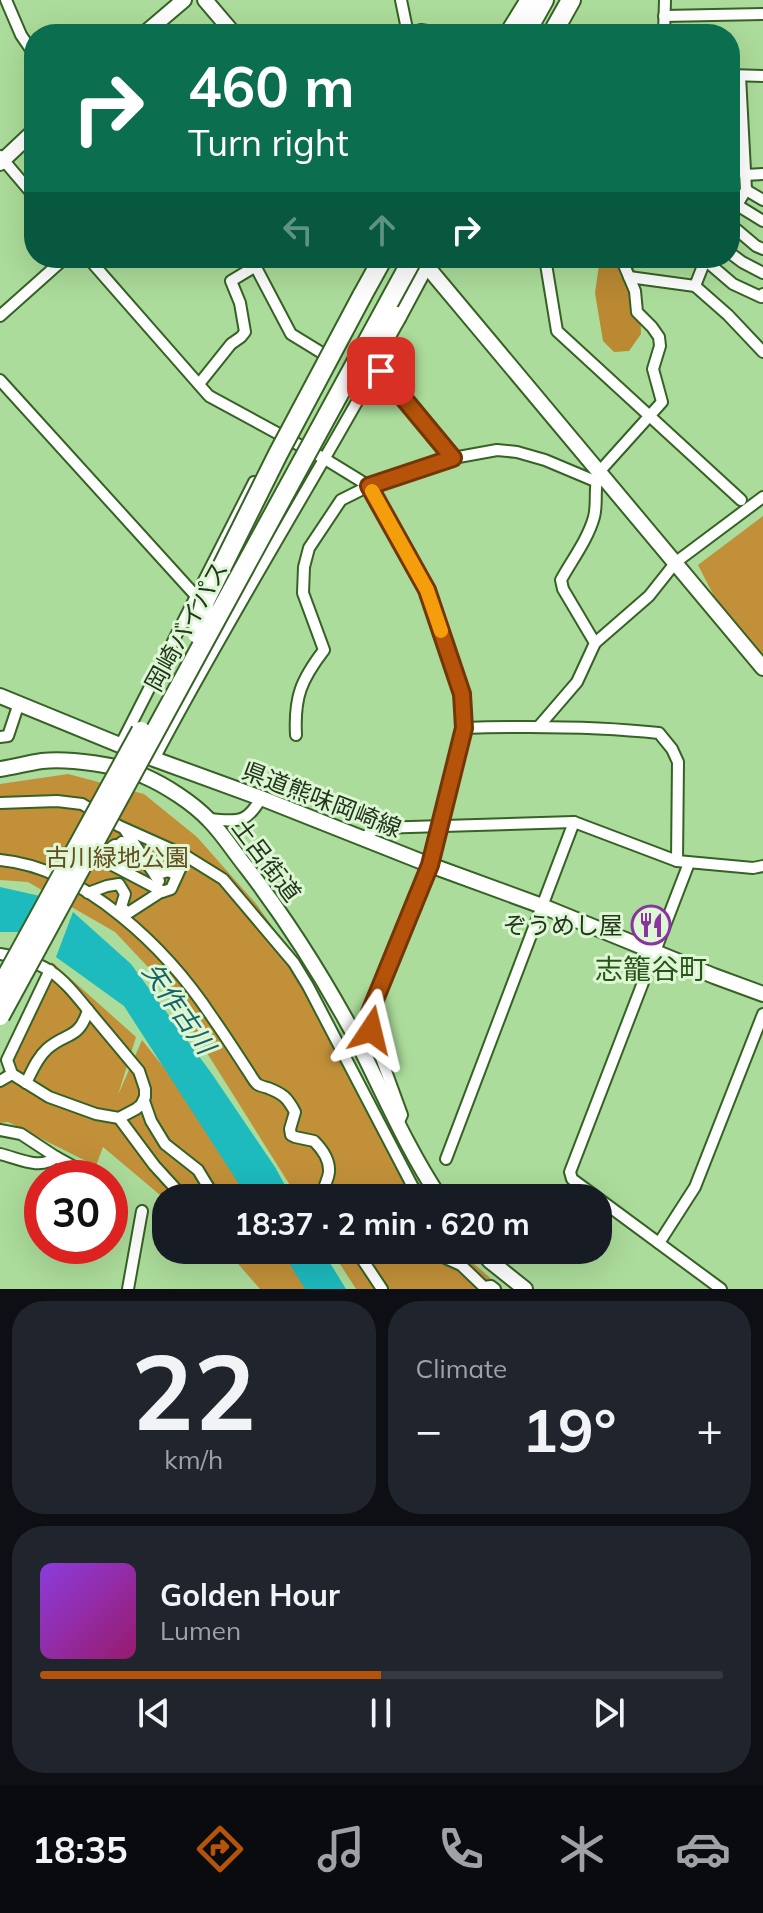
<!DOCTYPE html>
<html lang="en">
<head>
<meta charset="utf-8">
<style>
  :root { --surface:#171b24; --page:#20242c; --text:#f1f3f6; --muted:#9ea1a6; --line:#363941; --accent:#b45309 }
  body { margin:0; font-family:Mulish,"Noto Sans JP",sans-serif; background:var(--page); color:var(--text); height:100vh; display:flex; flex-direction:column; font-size:30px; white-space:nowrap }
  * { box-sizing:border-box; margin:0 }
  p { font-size:26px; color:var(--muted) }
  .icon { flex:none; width:44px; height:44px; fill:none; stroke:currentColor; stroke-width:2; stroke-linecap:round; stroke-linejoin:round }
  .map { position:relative; height:1289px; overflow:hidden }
  .panel { display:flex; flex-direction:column; gap:12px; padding:12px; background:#0d0f14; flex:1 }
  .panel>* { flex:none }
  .guide { position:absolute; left:24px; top:24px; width:716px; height:244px; border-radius:32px; box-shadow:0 8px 32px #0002; background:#0b6e4f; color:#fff; overflow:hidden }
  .speed { position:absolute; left:24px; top:1160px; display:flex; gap:16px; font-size:40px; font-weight:700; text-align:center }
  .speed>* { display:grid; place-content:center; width:104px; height:104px; border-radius:50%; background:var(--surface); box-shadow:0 8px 32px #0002; line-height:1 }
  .speed .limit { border:12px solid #d22; background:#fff; color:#111 }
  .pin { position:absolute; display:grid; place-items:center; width:68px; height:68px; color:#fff; margin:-34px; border-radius:16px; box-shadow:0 4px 12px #0006 }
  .me { position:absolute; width:88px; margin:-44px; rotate:10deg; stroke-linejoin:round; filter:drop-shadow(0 0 6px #0008) }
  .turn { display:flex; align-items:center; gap:28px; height:168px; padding:0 32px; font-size:36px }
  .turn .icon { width:104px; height:104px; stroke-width:2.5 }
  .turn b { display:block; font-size:56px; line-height:68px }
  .lanes { display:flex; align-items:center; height:76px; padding:0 32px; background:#0003; justify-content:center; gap:40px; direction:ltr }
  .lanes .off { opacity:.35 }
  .big { font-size:60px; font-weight:700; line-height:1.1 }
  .panel .card { flex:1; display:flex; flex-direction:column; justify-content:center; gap:12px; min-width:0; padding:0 28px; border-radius:32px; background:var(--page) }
  .panel .dial { align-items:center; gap:0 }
  .dial b { font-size:104px; line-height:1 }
  .song { display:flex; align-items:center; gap:24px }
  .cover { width:96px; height:96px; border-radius:12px; background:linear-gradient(135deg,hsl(270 70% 55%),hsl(320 70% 35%)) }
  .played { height:8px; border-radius:4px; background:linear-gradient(90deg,var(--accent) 50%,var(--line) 50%) }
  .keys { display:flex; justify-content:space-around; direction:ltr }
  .heat { display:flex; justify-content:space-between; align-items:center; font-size:44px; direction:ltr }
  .panel .tiles { flex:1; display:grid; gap:12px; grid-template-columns:1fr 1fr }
  .card:last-child { grid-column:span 2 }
  .trip { position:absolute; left:152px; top:1184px; width:460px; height:80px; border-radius:32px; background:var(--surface); box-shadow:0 8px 32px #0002; font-weight:700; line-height:80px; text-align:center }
  .tab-bar { display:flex; height:128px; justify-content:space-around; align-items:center; background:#090b0e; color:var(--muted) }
  .tab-bar .icon { width:56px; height:56px }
  .tab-bar .current { color:var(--accent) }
  .tab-bar b { font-size:36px; color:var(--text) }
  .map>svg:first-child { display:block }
</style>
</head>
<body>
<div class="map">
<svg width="763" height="1289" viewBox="0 0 763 1289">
  <rect width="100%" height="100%" fill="#acdc9b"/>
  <g fill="#c29039">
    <polygon points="763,516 763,656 717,602 698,565"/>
    <polygon points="68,774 144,794 197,837 257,905 296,960 426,1198 298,1198 163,983 115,932 28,882 0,880 0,784"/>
    <polygon points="52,962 136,1037 118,1095 142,1040 242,1165 262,1198 166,1198 166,1200 103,1147 96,1166 8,1122 0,1123 0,1076"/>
    <polygon points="226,1250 293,1250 316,1289 260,1289"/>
    <polygon points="331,1250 458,1250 503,1289 356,1289"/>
  </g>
  <polygon fill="#ba8932" points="600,258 630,258 640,285 641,334 629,351 614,352 603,341 595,293"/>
  <g fill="#1dbabe">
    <polygon points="0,887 40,896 22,932 0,932"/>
    <polygon points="73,912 131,964 212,1074 275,1167 292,1198 248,1198 124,1006 56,957"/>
    <polygon points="281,1250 322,1250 346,1289 305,1289"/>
  </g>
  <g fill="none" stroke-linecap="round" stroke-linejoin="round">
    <defs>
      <g id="street">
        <polyline points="6,0 21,35 34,54"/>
        <polyline points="401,0 408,34"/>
        <polyline points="664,16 763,14"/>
        <polyline points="409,34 421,30 445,34"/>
        <polyline points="664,34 665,0"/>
        <polyline points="730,75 763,76"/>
        <polyline points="0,156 34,196"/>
        <polyline points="745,175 763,174"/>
        <polyline points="746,190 763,200"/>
        <polyline points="737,205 763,221"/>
        <polyline points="730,210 737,205 746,190 740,76"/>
        <polyline points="730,224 756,246 763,249"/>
        <polyline points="730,253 742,262 763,273"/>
        <polyline points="88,258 209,396 325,459 369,486 427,590 462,694 464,728 430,865 370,1012 371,1030 402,1115 398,1124"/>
        <polyline points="251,258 291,334 322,353"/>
        <polyline points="545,258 557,331 741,500"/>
        <polyline points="705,260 733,284 761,297 763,294"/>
        <polyline points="629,277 695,286 706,258"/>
        <polyline points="695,286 728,315 763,352"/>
        <polyline points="0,316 65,258"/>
        <polyline points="377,366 453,458"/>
        <polyline points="0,380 196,596"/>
        <polyline points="199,384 231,344 241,337 245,332 240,303 231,281 256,266"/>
        <path d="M595,643l-32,-54 -2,-9c11,-20 27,-41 33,-63 4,-15 -1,-30 5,-45l63,-70 -9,-33 7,-23 -1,-9 -7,-10 -15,-15 -2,-21 -14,-33"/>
        <polyline points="540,725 577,682 595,643 649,596 676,562 763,497"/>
        <path d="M464,728c65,-2 130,-2 195,5l13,16 6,13 -1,99"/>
        <path d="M296,735c-2,-38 5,-55 28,-85l-21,-57 1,-26 5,-19 32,-48 28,-14 84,-28 44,-8 20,2 28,8 50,21"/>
        <polyline points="0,737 8,736 19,703"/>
        <polyline points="121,744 254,482"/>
        <path d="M154,759c70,-133 149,-260 222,-391"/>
        <polyline points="0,803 57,801 82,804 119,826 186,856 223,879 294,963 308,986 414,1189 410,1198"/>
        <path d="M209,819c28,2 37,6 52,-21"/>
        <polyline points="125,830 155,875"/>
        <polyline points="363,838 377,828 574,822 677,861 753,868 763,866"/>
        <polyline points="122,842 118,846 115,845 112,847 114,852 111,859 121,858 126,850 124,845"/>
        <path d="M0,860c85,8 167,89 212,157 12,17 23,34 34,51 3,4 7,12 11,16 3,2 7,3 11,4 15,6 19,9 27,24l-5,17 1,6 4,2 19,4c8,8 16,18 15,31 -1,12 -9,14 -2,26"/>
        <polyline points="689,863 570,1172 572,1179 721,1289"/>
        <polyline points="159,881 155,875 168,871 177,875"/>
        <polyline points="162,892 171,889 186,856"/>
        <polyline points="88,893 107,886 119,884 125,894 121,907 128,913 162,891 99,858"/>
        <path d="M0,954c47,8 59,20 88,56 -9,30 -22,22 -41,39 -10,9 -15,22 -21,34"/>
        <polyline points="12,1074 7,1060 50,970"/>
        <polyline points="0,1081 12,1074 49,1097 96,1114 119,1118 136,1109 141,1105 145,1097 145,1089 139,1071 88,1010"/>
        <polyline points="144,1101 151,1121 165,1144 198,1170 215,1198"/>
        <polyline points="119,1118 154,1165 184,1198"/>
        <polyline points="0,1130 21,1134 56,1157"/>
        <path d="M0,1154c18,4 40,17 56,3l29,16 14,5"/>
        <polyline points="446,1159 574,822"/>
        <path d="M110,1185c8,8 11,18 8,28"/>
        <polyline points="180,1193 203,1193 209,1188"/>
        <polyline points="403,1198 408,1191 415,1189 424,1198"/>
        <polyline points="659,1243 695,1187 763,1014"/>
        <polyline points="356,1250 382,1289"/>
        <polyline points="436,1250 441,1256 461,1265 484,1287 491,1286 495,1289"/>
        <polyline points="128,1289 142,1211"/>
      </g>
      <g id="secondary">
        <polyline points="205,0 234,34"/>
        <polyline points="144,34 184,0"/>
        <polyline points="0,163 34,131"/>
        <polyline points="420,258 763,668"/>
        <polyline points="0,696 154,759 261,798 430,865 542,906 714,976 763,994"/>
        <path d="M0,769c14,-2 28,-6 42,-8 26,-3 78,4 102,15 21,9 49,27 65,44 14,14 25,32 38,48 39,51 74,106 105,163 29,56 53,115 88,167"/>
        <polyline points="480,1250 490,1261 525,1289"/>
      </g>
      <g id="highway">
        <polyline points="509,34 530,0"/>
        <polyline points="525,34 544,0"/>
        <polyline points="552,34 571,0"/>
        <polyline points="362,296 383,258"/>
        <polyline points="397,316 428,258"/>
      </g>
    </defs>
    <use href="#street" stroke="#366225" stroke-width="14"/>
    <use href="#secondary" stroke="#366225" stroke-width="18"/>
    <use href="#highway" stroke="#366225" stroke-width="22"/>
    <use href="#street" stroke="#fff" stroke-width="10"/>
    <use href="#secondary" stroke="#fff" stroke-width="14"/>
    <use href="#highway" stroke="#fff" stroke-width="18"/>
    <defs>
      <g id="highway-bridge">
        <polyline points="367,369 397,316"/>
        <polyline points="197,634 205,601 278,454 362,296"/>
        <polyline points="0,988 141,731"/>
        <polyline points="0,1016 413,258"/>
      </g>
    </defs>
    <use href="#highway-bridge" stroke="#366225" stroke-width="22" stroke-linecap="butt"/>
    <use href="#highway-bridge" stroke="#fff" stroke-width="18"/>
  </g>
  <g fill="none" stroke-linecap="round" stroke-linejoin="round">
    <defs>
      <polyline id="route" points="371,1030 370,1012 430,865 464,728 462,694 427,590 369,486 453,458 381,371"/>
    </defs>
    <use href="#route" stroke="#753606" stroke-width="20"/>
    <use href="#route" stroke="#b45309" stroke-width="14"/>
    <polyline stroke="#f59e0b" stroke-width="14" points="372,491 427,590 441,631"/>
  </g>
  <defs>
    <symbol id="restaurant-ring" viewBox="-11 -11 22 22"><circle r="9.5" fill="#ddf6d4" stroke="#8a34a2" stroke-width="1.5"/><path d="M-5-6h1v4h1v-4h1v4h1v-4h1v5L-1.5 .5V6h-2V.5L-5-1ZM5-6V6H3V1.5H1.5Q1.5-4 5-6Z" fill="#8a34a2"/></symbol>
  </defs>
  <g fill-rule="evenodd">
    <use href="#restaurant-ring" x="629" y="903" width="44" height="44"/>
  </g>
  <g text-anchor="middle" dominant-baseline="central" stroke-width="6" stroke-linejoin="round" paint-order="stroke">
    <g font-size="24" fill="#23361c" stroke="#ddf6d4">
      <text transform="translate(186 626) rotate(-61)">岡崎バイパス</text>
      <text transform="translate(322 799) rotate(21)">県道熊味岡崎線</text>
      <text transform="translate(267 860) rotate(53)">土呂街道</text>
    </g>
    <g font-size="24" fill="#654b1e" stroke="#ddf6d4">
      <text x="117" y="857">古川緑地公園</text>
    </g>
    <g font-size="24" fill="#23361c" stroke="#ddf6d4" text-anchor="end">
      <text x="623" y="925">ぞうめし屋</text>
    </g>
    <g font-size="26" font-style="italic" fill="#166365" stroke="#ddf6d4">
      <text transform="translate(179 1008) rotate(55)">矢作古川</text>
    </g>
    <g font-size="28" fill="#295417" stroke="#ddf6d4">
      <text x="651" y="968">志籠谷町</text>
    </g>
  </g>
</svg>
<div class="speed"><div class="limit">30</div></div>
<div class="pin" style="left:381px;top:371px;background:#d93025"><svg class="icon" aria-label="arrive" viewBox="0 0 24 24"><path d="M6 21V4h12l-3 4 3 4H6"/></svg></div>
<svg class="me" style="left:371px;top:1030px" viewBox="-20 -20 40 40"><path d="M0-17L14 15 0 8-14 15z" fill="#b45309" stroke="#fff" stroke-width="4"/></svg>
<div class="trip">18:37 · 2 min · 620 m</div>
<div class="guide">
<div class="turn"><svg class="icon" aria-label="right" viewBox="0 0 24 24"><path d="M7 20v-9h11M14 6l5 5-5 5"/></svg><div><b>460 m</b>Turn right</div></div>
<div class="lanes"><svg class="icon off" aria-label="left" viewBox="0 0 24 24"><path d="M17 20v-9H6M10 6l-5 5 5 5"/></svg><svg class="icon off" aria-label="ahead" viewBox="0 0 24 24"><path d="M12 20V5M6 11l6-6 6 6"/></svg><svg class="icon" aria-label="right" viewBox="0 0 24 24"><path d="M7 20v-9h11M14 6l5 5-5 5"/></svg></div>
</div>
</div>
<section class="panel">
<div class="tiles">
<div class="card dial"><b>22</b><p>km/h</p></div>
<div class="card"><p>Climate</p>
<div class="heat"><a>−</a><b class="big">19°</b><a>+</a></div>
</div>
<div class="card">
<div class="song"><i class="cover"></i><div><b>Golden Hour</b><p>Lumen</p></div></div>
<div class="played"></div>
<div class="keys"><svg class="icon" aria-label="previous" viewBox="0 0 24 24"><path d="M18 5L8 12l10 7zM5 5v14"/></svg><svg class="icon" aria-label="pause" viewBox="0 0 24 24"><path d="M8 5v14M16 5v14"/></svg><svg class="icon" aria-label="next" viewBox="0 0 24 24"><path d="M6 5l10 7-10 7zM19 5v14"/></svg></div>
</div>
</div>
</section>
<nav class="tab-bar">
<b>18:35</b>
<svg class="icon current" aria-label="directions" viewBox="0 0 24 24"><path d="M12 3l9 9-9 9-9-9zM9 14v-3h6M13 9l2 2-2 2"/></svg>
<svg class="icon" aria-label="music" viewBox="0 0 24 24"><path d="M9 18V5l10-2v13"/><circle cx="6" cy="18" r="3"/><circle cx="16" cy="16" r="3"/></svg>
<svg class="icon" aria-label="phone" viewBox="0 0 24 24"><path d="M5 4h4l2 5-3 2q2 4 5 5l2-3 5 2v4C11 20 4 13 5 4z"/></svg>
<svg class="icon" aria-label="climate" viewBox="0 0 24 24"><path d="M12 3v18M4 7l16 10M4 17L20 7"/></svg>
<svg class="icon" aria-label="car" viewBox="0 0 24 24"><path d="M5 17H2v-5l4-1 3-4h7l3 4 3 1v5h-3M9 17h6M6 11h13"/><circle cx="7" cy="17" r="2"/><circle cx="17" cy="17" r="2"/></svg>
</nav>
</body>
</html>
